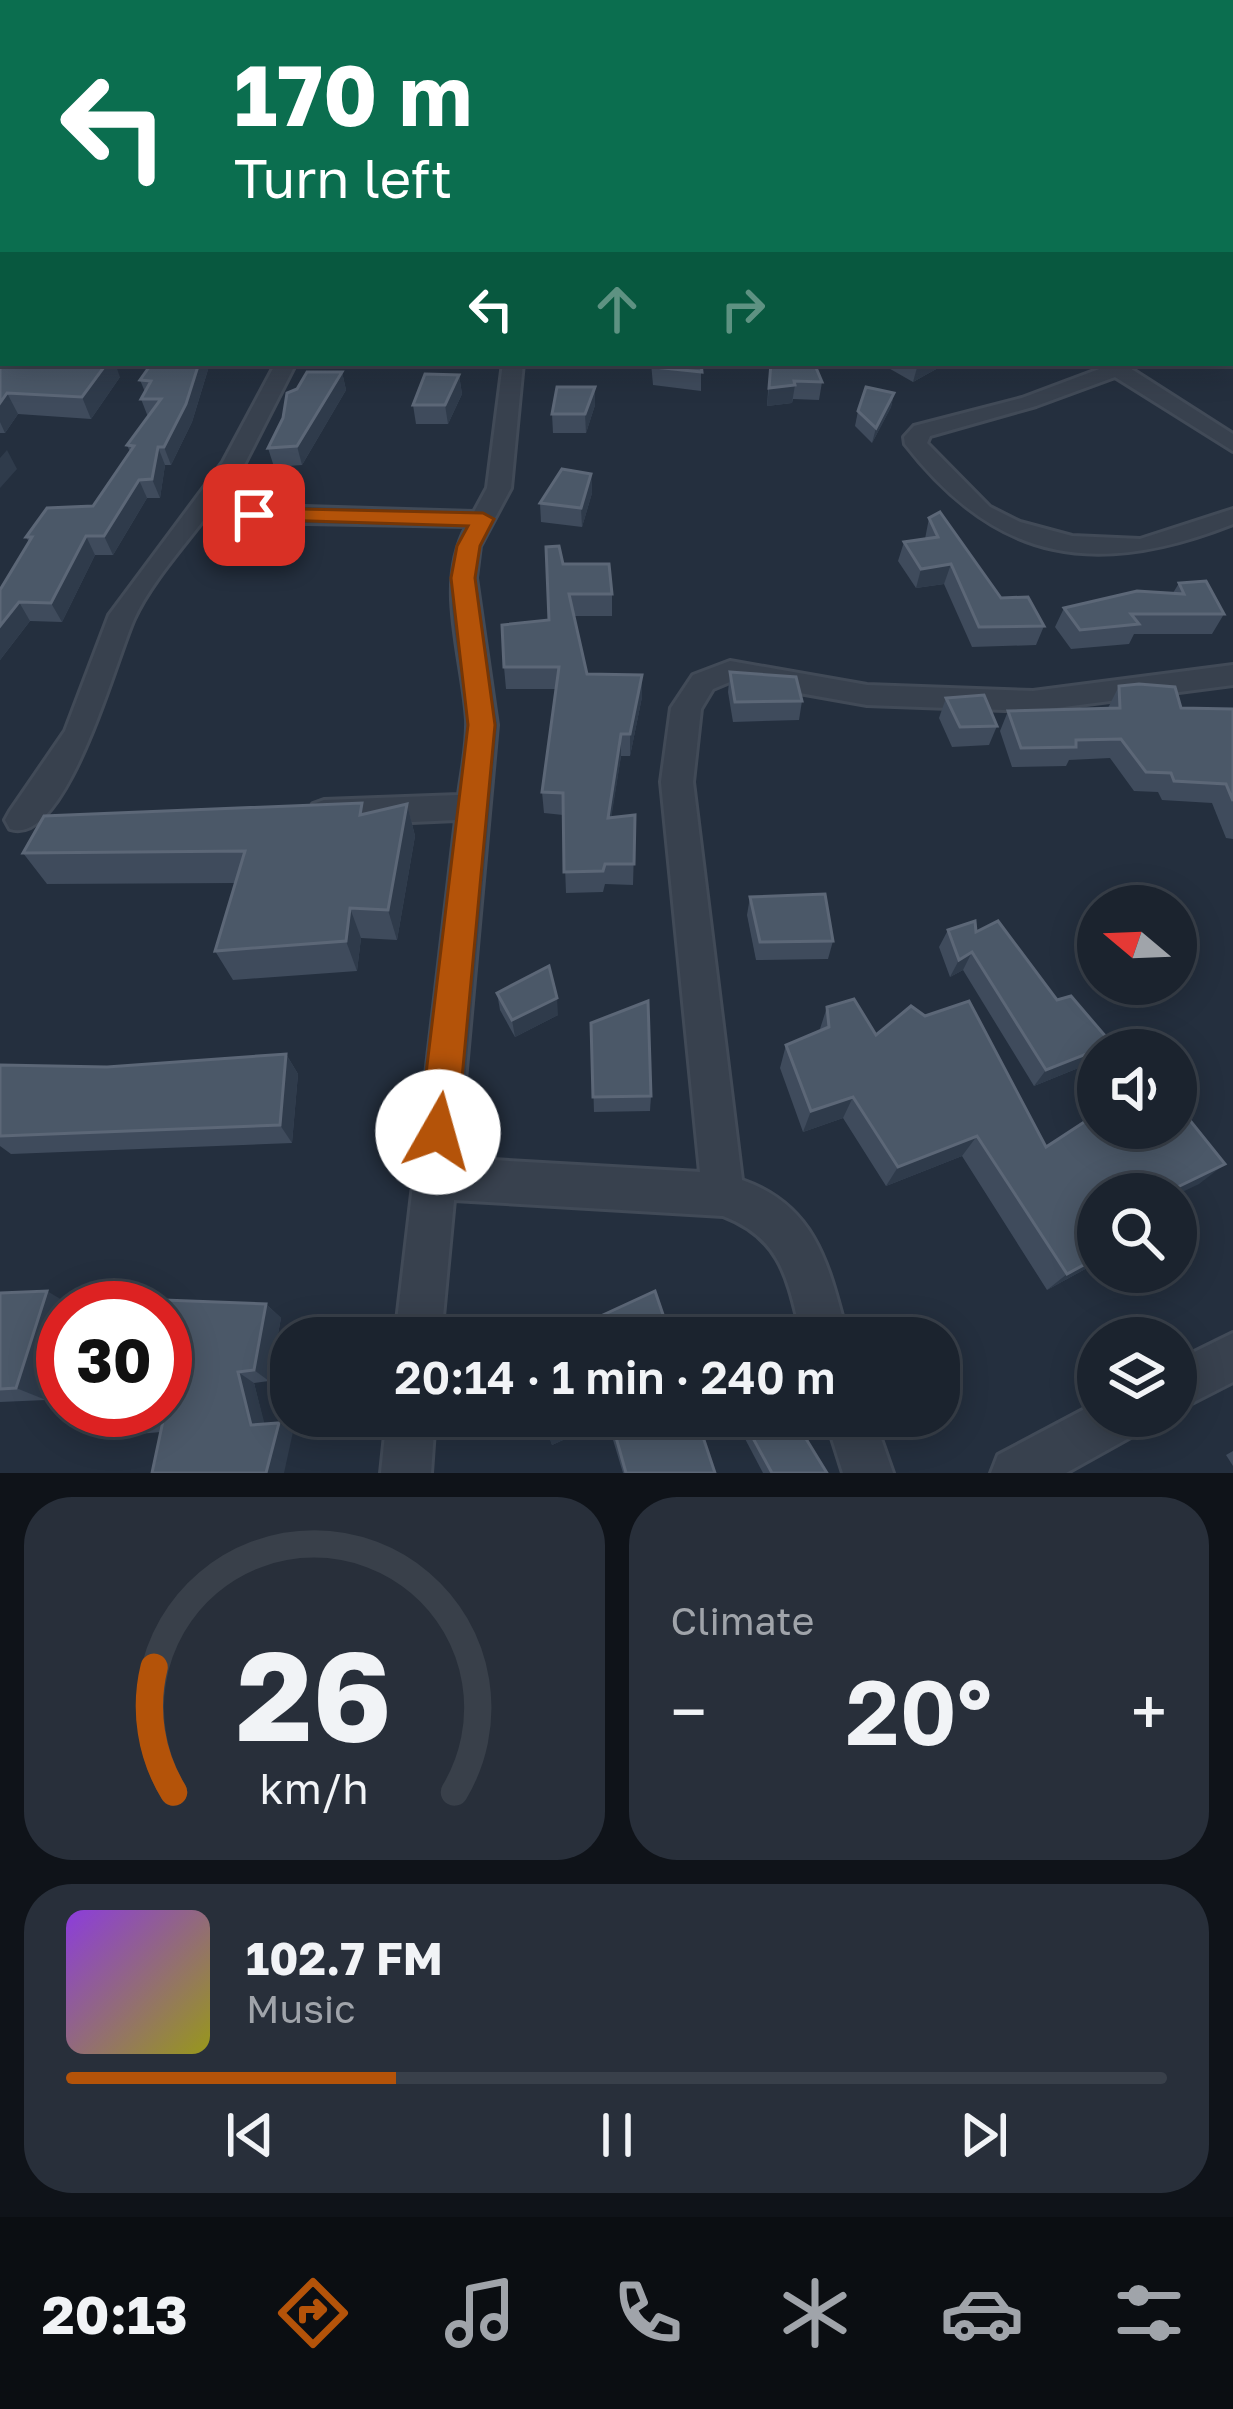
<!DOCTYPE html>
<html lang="en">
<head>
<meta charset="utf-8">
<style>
  :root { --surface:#1b232e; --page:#282f3a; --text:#f1f3f6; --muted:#a0a4aa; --line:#39404a; --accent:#b45309 }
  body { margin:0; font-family:"Golos Text",sans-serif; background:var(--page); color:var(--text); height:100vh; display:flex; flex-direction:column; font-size:45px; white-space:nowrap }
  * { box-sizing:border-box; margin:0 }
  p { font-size:39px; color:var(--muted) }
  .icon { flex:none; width:66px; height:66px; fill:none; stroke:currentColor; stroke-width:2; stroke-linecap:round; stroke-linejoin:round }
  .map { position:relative; height:1473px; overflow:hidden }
  .panel { display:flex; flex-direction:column; gap:24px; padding:24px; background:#0f1319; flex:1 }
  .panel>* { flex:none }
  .banner { position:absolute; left:0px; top:0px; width:1233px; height:366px; box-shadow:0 6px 30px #0003,0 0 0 3px var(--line); background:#0b6e4f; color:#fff; overflow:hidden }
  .needle { width:78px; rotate:289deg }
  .fabs { position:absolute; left:1077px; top:885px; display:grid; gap:24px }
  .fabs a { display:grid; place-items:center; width:120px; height:120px; border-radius:50%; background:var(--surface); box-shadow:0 6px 30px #0003,0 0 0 3px var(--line); font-size:60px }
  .speed { position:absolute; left:36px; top:1281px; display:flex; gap:24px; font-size:60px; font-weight:700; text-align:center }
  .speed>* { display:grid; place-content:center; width:156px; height:156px; border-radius:50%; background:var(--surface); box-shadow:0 6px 30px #0003,0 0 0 3px var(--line); line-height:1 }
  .speed .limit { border:18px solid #d22; background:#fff; color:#111 }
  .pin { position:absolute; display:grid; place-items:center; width:102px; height:102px; color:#fff; margin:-51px; border-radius:24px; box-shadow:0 6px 18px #0006 }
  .me { position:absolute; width:132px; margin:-66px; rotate:7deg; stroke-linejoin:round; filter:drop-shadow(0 0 9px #0008) }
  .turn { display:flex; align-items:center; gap:42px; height:252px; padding:0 36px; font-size:54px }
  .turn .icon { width:156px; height:156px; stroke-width:2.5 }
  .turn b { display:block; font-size:84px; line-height:102px }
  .lanes { display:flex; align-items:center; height:114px; padding:0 36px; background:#0003; justify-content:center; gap:60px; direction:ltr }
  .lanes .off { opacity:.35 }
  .big { font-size:90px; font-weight:600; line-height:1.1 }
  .panel .widget { flex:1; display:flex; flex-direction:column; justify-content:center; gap:18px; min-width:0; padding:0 42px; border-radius:48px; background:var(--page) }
  .panel .dial { align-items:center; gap:0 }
  .dial svg { height:312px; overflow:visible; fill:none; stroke:var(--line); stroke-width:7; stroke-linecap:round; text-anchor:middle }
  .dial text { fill:var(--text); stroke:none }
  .song { display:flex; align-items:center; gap:36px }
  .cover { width:144px; height:144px; border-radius:18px; background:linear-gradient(135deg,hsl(270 70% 55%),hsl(60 70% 35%)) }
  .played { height:12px; border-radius:6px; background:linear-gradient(90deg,var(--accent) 30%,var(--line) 30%) }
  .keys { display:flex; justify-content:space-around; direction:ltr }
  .heat { display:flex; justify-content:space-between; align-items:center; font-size:66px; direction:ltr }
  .panel .tiles { flex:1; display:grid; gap:24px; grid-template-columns:1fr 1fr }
  .widget:last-child { grid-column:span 2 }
  .trip { position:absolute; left:270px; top:1317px; width:690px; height:120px; border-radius:48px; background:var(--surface); box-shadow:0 6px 30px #0003,0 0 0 3px var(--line); font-weight:600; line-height:120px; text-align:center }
  .dock { display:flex; height:192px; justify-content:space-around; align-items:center; background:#0b0e12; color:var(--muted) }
  .dock .icon { width:84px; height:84px }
  .dock .active { color:var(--accent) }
  .dock b { font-size:54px; color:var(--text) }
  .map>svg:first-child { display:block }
</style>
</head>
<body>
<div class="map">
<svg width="1233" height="1473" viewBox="0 0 1233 1473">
  <rect width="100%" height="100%" fill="#242f3e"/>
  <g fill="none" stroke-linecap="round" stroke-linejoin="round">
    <defs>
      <g id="minor">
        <rect x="1230" y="178" width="3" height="8"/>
        <polygon points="1230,224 1233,225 1233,237 1230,236"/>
        <path d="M276,363h20l-51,100 -20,28 16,14 233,7 13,-24 16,-125h20l-12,125 -31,58 -4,32 21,147 -39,433 242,14 -39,-390 10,-74 22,-33 37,-14 137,24 166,6 200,-26v20l-200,26 -166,-6 -135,-24 -19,8 -12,20 -8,73 49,398c76,27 87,88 106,158h-46c-14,-57 -19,-99 -79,-122l-269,-16 -13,138h-46l61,-518 -132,6 -11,-4 -5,-9 5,-9 11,-4 135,-5c3,-24 9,-51 8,-75 -4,-63 -32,-136 0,-194l-213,-4 -29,-6 -11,-10c-26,36 -62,74 -80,113 -18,39 -68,229 -124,210l-5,-9 5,-9 55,-80 44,-116 114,-153z"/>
        <path d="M1098,363h24l111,71v17l-118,-74 -79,29 -106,30 -3,7 63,64 30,15 52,14 68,3 93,-30v15c-136,54 -236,39 -328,-80l-1,-7 10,-11 108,-28 80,-30z"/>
        <polygon points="1233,1333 1233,1382 1176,1411 1176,1361"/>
        <polygon points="1098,1402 1098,1416 1145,1416 1138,1433 1066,1473 991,1473 998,1455"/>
        <polygon points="387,1416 435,1416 431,1473 381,1473"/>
        <polygon points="825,1416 873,1416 893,1473 843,1473"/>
      </g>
    </defs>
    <use href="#minor" stroke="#414a57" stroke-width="6"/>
    <use href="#minor" fill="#38414e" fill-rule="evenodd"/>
  </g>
  <g fill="#3f4b5c">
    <polygon points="3,232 3,363 120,377 91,419 18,414 5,433 0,433 0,236"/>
    <polygon points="152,363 210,363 192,422 171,465 165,465 160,498 147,498 113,555 95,555 62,622 30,621 0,660 0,590 29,542 26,537 93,506 130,452 127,445 148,417 141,399 145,392 140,380"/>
    <polygon points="651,363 701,363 701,391 653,385"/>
    <polygon points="770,363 814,363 822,382 819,400 793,399 792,403 767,406"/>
    <polygon points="886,363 947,363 913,382 885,366"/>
    <polygon points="342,372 346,390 302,465 274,467 268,448"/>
    <polygon points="459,375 462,394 448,424 416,424 413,405"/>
    <polygon points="894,393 891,407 872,443 855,426 858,411"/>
    <polygon points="595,405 586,433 553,433 552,414"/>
    <polygon points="591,474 592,493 582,527 541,522 540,503"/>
    <polygon points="929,518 1001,598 1044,626 1036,645 972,647 944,584 916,588 898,561 904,542 925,539"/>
    <polygon points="563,564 612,594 612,616 574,616 587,674 642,697 630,756 621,756 611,817 635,815 633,885 605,884 603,892 566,893 563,815 544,813 542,792 556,689 506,689 504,667 549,620"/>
    <polygon points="1179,583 1224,614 1212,634 1134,634 1129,644 1071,649 1055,627 1064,608 1173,593"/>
    <polygon points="730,672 802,701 799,720 733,722 728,692"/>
    <polygon points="1119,686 1181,708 1233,709 1233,839 1226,838 1212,803 1162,800 1158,792 1134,791 1110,758 1069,760 1066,766 1012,767 1000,731 1008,711 1108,708"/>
    <polygon points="946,698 997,726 989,745 952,747 939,718"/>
    <polygon points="407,804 415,836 397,940 361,938 357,971 233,980 215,951 236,883 47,884 23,853 365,814"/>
    <polygon points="750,897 833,941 828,959 756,960 747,915"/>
    <polygon points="948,930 976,932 1057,1000 1098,1050 1098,1060 1034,1086 963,970 950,977 939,947"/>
    <polygon points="497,993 558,1015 515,1037 500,1010"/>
    <polygon points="827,1007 876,1035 1046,1147 1199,1184 1098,1194 1098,1262 1047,1290 962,1156 886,1186 843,1118 803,1132 780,1068 786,1045 819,1032"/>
    <polygon points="591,1023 651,1096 650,1111 594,1112"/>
    <polygon points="286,1054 298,1074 292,1143 11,1154 0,1146 0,1065 107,1067"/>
    <polygon points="0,1293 74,1307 63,1308 63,1344 46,1400 0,1402"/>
    <polygon points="266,1304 281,1318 269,1381 254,1383 264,1424 293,1432 161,1432 127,1435 105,1426"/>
    <polygon points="543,1416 696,1416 715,1473 623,1473 607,1420 552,1445"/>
    <polygon points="733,1416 792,1416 827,1473 763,1473"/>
    <polygon points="1233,1451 1233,1466 1226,1455"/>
  </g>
  <g fill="#2f3b4b">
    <polygon points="107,363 115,363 120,377 91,419 82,397"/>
    <polygon points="199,363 210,363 192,422 171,465 164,447"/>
    <polygon points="920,363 947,363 913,382 918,364"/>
    <polygon points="342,372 346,390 302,465 297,446"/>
    <polygon points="459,375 462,394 448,424 445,405"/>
    <polygon points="795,385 792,403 767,406 769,388"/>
    <polygon points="595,387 595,405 586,433 585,414"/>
    <polygon points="7,393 18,414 5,433 0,422 0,403"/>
    <polygon points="894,393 891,407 872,443 876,428"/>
    <polygon points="158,447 165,465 160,498 152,479"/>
    <polygon points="7,450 17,469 0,488 0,458"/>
    <polygon points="591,474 592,493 582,527 581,508"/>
    <polygon points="139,480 147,498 113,555 104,536"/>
    <polygon points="86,536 95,555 62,622 51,603"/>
    <polygon points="951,564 944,584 916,588 921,569"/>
    <polygon points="19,602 30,621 0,660 0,626"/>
    <polygon points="642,675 642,697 630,756 630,734"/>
    <polygon points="621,734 621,756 608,839 608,818"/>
    <polygon points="407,804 415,836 397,940 388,910"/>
    <polygon points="350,908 361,938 357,971 346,941"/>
    <polygon points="972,952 963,970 950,977 959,960"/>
    <polygon points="557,998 558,1015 515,1037 512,1020"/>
    <polygon points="1112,1044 1107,1050 1098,1050 1098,1060 1034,1086 1046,1070"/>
    <polygon points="286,1054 298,1074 292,1143 280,1125"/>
    <polygon points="853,1097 843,1118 803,1132 811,1111"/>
    <polygon points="977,1136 962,1156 886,1186 898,1167"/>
    <polygon points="1225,1164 1199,1184 1176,1195 1163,1194"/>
    <polygon points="1098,1257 1098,1262 1047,1290 1067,1274"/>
    <polygon points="47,1291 74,1307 63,1308 63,1344 46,1400 16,1388"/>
    <polygon points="266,1304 281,1318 269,1381 254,1370"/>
    <polygon points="238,1372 254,1383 267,1433 251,1425"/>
    <polygon points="582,1416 607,1416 607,1420 552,1445 547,1432"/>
    <polygon points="279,1423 293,1432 284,1473 266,1473"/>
  </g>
  <g fill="#4b5868" stroke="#5c6777" stroke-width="3">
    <polygon points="3,232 3,275 0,275 0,236"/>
    <polygon points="3,283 3,339 0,341 0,292"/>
    <polygon points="0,346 3,346 3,363 107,363 82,397 7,393 0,403"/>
    <polygon points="152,363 199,363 186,404 164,447 158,447 152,479 139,480 104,536 86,536 51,603 19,602 0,626 0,590 32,537 26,537 47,508 93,506 134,446 127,445 161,399 141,399 151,381 140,380"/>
    <polygon points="653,363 701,363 702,372 653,367"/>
    <polygon points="771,363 814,363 822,382 794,381 795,385 769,388"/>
    <polygon points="307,372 342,372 297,446 268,448 283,418 287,393 297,389"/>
    <polygon points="425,374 459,375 445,405 413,405"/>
    <polygon points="557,387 595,387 585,414 552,414"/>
    <polygon points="866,387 894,393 876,428 858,411"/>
    <polygon points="562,469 591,474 581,508 540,503"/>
    <polygon points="940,512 1001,598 1028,597 1044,626 979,627 951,564 921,569 904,542 938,537 929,518"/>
    <polygon points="559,546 563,564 609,564 612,594 569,594 587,674 642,675 630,734 621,734 608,818 635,815 634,864 605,864 603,871 564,872 563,793 542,792 559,667 504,667 502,625 549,620 546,547"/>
    <polygon points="1206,581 1224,614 1131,614 1139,624 1080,630 1064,608 1137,591 1184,594 1179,583"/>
    <polygon points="730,672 796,677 802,701 735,702"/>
    <polygon points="1139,684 1175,687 1181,708 1233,709 1233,801 1226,784 1174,781 1171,773 1146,772 1121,739 1076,740 1076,747 1021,748 1008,711 1120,708 1119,686"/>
    <polygon points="984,695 997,726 960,727 946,698"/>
    <polygon points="362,803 360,815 407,804 388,910 350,908 346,941 215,951 245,851 23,853 44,816"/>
    <polygon points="825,894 833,941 760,942 750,897"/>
    <polygon points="975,921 976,932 998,921 1057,1000 1071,996 1112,1044 1046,1070 972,952 959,960 948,930"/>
    <polygon points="549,966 557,998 512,1020 497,993"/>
    <polygon points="854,999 876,1035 911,1006 925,1016 969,1001 1046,1147 1098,1113 1098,1128 1176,1128 1176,1103 1225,1164 1163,1194 1098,1194 1098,1257 1067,1274 977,1136 898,1167 853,1097 811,1111 786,1045 829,1027 827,1007"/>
    <polygon points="648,1001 651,1096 593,1097 591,1023"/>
    <polygon points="286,1054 280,1125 0,1136 0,1065 107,1067"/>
    <polygon points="47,1291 16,1388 0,1389 0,1293"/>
    <polygon points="655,1291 671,1338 553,1338"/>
    <polygon points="137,1299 266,1304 254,1370 238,1372 251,1425 279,1423 266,1473 152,1473 163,1421 105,1426 109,1410 165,1410 165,1308 135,1308"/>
    <polygon points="543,1416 582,1416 547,1432"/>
    <polygon points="610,1416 696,1416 715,1473 626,1473"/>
    <polygon points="741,1416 792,1416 827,1473 772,1473"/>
  </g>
  <linearGradient id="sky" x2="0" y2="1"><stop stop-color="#141a22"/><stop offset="0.46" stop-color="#3f4d63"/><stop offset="1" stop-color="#3f4d63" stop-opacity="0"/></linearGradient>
  <rect width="1233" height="383" fill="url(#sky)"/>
  <polygon fill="#b45309" stroke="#753606" stroke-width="3" points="254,508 483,513 494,519 480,546 475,578 495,725 457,1132 451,1145 438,1150 425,1145 419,1132 468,725 451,578 457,546 468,526 246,519 246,510"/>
</svg>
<div class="fabs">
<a><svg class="needle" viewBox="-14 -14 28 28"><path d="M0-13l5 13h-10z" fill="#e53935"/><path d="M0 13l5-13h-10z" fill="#a0a4aa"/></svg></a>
<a><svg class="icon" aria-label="sound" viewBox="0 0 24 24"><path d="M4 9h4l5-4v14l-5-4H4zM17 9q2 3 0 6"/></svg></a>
<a><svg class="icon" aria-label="search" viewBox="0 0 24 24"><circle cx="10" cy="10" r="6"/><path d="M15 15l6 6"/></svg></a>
<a><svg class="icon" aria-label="layers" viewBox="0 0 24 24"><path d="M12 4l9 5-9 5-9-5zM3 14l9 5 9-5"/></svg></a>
</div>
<div class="speed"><div class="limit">30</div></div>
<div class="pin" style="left:254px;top:515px;background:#d93025"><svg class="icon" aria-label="arrive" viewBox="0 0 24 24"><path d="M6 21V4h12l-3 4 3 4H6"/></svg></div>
<svg class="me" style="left:438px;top:1132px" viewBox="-20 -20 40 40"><circle r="19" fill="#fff"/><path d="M0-13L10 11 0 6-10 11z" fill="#b45309"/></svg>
<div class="trip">20:14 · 1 min · 240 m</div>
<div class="banner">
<div class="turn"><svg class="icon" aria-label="left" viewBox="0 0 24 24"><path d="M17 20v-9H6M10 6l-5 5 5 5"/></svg><div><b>170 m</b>Turn left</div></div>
<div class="lanes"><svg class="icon" aria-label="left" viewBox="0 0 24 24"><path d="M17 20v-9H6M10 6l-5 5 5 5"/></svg><svg class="icon off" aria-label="ahead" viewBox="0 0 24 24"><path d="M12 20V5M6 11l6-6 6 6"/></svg><svg class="icon off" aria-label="right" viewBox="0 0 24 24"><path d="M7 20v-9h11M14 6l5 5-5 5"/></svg></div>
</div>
</div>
<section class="panel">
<div class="tiles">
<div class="widget dial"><svg viewBox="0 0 100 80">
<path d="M14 69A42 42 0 1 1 86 69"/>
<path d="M14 69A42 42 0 0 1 9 37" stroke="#b45309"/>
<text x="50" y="56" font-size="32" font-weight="700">26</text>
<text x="50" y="72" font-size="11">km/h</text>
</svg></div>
<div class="widget"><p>Climate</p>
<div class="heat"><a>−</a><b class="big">20°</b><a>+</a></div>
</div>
<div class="widget">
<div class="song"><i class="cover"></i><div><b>102.7 FM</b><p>Music</p></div></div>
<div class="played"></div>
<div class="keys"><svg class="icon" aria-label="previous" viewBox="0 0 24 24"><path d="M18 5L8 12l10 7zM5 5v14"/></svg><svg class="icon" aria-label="pause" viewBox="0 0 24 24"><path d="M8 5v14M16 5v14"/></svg><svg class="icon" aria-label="next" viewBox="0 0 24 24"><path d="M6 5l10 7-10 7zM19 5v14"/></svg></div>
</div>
</div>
</section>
<nav class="dock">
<b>20:13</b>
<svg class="icon active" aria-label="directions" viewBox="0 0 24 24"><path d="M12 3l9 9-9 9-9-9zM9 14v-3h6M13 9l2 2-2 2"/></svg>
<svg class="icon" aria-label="music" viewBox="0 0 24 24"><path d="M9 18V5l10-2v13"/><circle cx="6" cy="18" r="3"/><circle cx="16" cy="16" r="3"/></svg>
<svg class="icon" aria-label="phone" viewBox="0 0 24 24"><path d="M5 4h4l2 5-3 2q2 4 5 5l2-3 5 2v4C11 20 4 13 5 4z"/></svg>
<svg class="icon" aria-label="climate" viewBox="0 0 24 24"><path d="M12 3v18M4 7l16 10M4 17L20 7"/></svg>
<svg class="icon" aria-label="car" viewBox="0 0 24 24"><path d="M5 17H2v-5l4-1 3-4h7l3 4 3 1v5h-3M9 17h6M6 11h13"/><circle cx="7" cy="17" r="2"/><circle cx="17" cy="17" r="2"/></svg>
<svg class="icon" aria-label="filters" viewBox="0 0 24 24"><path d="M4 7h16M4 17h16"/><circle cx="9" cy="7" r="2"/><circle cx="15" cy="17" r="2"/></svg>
</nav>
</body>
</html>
